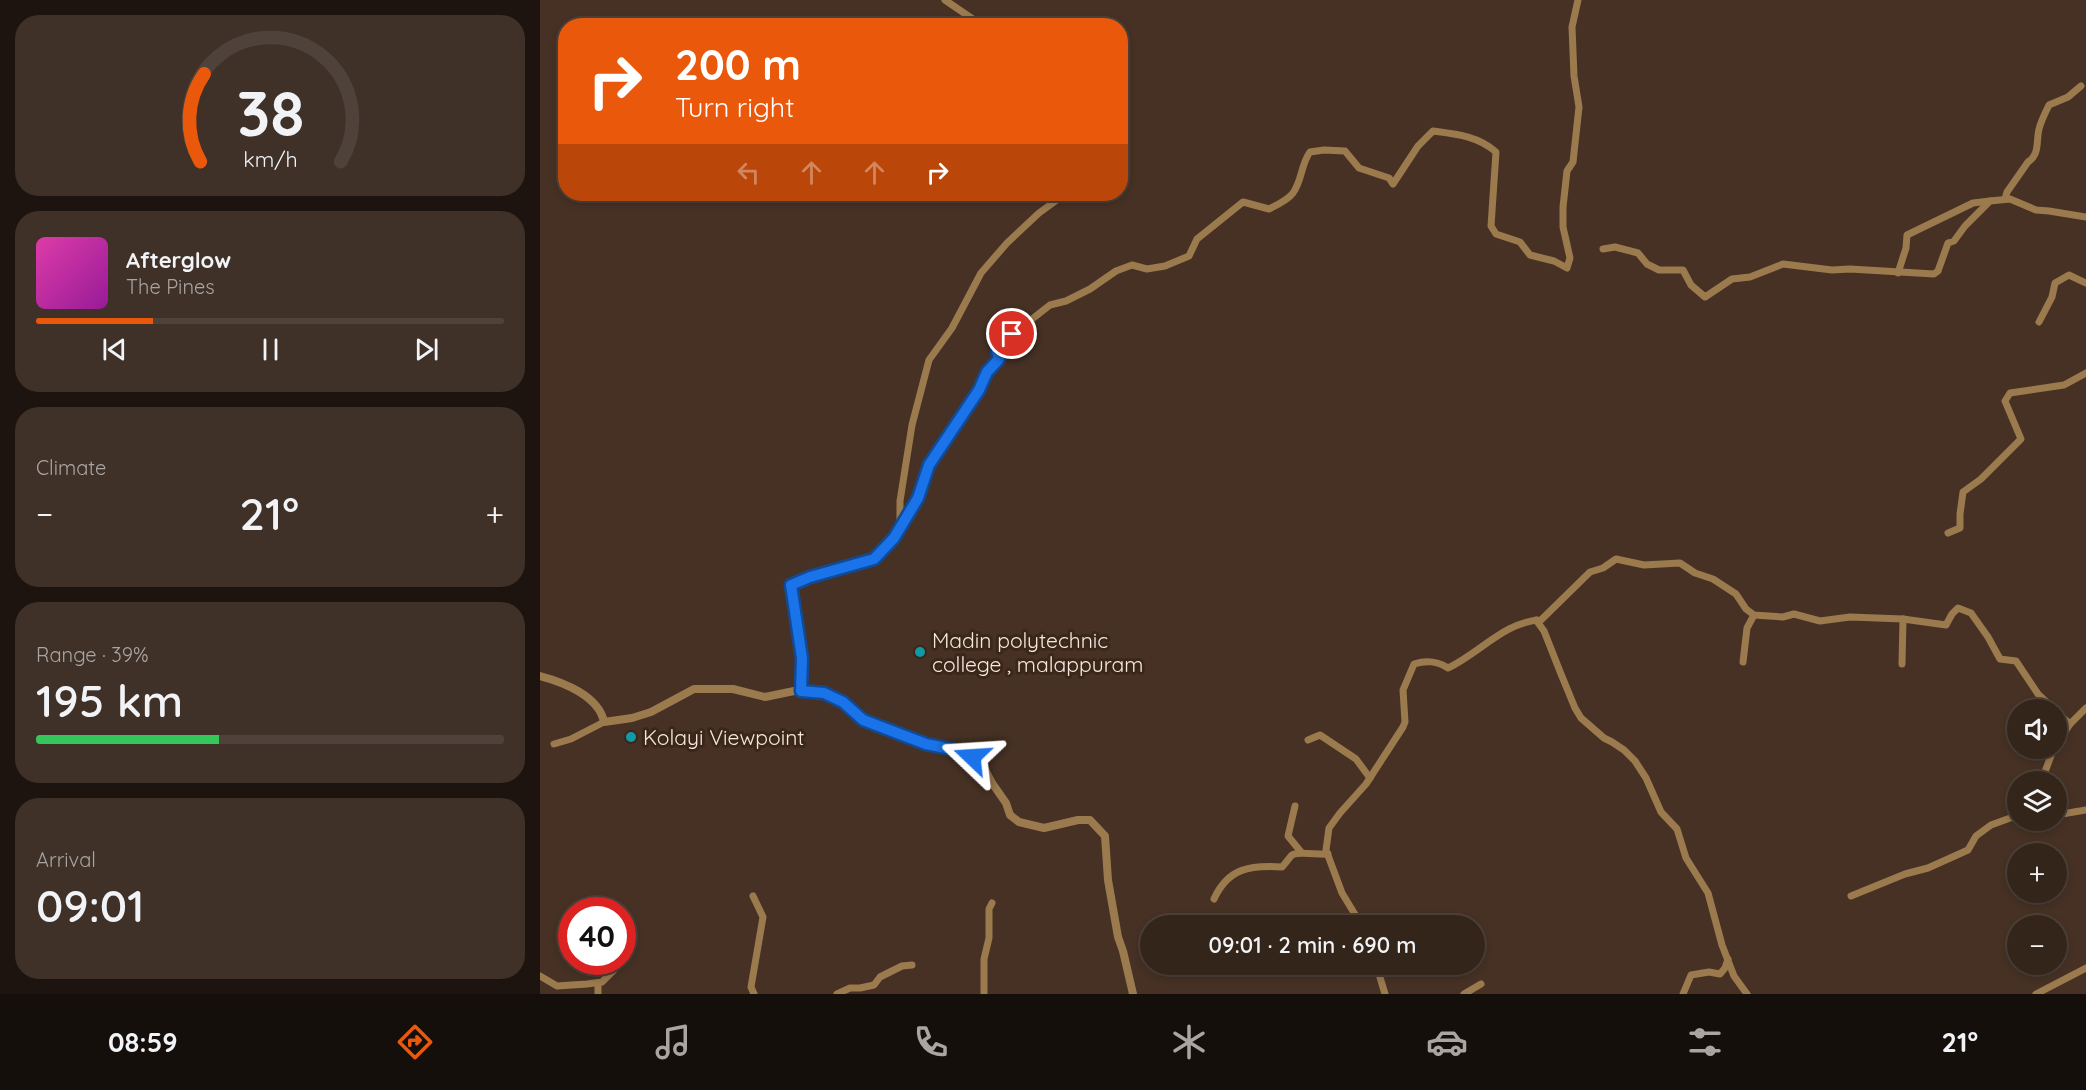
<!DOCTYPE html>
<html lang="en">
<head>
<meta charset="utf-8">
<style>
  :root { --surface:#34251b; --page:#3f3128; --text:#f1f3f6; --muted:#a9a5a3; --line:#4e423a; --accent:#ea580c }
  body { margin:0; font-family:Quicksand,sans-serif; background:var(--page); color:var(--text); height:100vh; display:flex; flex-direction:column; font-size:22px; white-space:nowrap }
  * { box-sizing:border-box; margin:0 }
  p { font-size:20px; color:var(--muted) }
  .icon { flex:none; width:33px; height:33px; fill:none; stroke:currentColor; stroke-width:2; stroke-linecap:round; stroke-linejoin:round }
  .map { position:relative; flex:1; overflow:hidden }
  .sheet { display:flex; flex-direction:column; gap:15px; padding:15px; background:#1d140f; width:540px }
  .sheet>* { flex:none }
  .hud { position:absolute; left:18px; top:18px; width:570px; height:183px; border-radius:24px; box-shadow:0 3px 9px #0003,0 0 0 2px var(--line); background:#ea580c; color:#fff; overflow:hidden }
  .buttons { position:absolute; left:1467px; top:699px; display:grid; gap:12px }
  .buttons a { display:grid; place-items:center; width:60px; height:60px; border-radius:50%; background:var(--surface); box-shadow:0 3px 9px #0003,0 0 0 2px var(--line); font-size:30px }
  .speed { position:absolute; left:18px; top:897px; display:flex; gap:12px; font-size:30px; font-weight:700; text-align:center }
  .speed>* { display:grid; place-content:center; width:78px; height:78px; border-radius:50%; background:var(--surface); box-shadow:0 3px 9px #0003,0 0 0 2px var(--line); line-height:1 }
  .speed .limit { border:9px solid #d22; background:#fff; color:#111 }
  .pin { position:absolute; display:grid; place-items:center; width:51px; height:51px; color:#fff; margin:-26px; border:3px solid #fff; border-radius:50%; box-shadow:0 2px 6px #0007 }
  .me { position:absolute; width:66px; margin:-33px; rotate:290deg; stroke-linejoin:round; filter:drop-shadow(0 0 4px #0008) }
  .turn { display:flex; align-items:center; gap:21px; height:126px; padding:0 18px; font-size:27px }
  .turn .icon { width:78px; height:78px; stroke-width:2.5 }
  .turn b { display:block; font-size:42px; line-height:51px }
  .lanes { display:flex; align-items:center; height:57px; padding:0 18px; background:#0003; justify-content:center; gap:30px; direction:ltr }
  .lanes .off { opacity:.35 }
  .big { font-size:45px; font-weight:600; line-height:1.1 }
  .sheet .tile { flex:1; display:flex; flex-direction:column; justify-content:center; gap:9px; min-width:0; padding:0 21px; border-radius:24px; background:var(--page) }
  .sheet .dial { align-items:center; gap:0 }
  .dial svg { height:156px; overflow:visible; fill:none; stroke:var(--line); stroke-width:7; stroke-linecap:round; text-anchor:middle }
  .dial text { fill:var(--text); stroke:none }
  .song { display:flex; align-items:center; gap:18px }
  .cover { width:72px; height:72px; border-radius:9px; background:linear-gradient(135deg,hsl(320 70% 55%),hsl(300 70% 35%)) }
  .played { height:6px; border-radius:3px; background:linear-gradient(90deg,var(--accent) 25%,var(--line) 25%) }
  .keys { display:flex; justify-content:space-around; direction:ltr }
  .heat { display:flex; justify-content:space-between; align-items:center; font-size:33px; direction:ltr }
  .charge { height:9px; border-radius:4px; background:linear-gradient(90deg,#34c759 39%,var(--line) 0) }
  .trip { position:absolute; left:600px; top:915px; width:345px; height:60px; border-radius:30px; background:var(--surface); box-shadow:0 3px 9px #0003,0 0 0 2px var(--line); font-weight:600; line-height:60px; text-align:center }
  .menu { display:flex; height:96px; justify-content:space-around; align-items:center; background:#150f0b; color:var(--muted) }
  .menu .icon { width:42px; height:42px }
  .menu .on { color:var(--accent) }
  .menu b { font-size:27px; color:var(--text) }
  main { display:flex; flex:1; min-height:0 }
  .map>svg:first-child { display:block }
</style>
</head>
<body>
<main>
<section class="sheet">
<div class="tile dial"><svg viewBox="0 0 100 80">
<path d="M14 69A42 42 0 1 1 86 69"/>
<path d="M14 69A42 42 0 0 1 16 24" stroke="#ea580c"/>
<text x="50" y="56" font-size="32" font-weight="700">38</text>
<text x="50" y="72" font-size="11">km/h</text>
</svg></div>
<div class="tile">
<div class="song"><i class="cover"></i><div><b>Afterglow</b><p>The Pines</p></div></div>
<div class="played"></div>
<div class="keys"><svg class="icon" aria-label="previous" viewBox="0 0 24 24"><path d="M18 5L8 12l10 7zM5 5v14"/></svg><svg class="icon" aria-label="pause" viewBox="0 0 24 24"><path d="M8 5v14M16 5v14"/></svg><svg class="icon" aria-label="next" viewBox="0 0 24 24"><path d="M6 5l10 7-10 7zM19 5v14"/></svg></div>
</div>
<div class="tile"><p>Climate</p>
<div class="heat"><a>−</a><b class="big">21°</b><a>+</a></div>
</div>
<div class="tile"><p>Range · 39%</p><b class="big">195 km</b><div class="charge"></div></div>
<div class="tile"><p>Arrival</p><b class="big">09:01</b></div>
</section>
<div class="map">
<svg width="1546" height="994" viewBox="0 0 1546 994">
  <rect width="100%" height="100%" fill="#463124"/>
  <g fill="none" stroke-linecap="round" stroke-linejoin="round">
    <g stroke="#9b7a4e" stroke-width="7">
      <polyline points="405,0 443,26"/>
      <path d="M1465,199l2,-7 21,-30c12,-8 8,-21 11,-33 2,-8 6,-16 10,-24l19,-8 13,-11"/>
      <polyline points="1063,249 1075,247 1098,253 1107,264 1119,270 1143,270 1151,285 1165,297 1192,279 1210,277 1243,264 1292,270 1310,269 1394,274 1398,271 1408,243 1414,241 1425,226 1450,201 1470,199 1496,210 1509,211 1546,217"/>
      <polyline points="1358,273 1366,248 1367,235 1433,203 1450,201"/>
      <polyline points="1499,322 1512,297 1515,283 1529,275 1546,283"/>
      <polyline points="360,528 360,501 372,425 389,360 412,328 441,273 467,243 499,213 525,194"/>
      <polyline points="1408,533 1420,528 1420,514 1423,492 1441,479 1481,439 1465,401 1470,393 1524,385 1546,373"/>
      <polyline points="996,620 1004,631 1021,674 1035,708 1041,718 1064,738 1072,742 1084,750 1095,761 1106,778 1121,812 1137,829 1146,858 1168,893 1182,945 1194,976 1207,994"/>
      <polyline points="1203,662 1207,628 1214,615"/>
      <polyline points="1362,664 1363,619"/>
      <path d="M261,691l1,-33 -11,-73 19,-8 64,-18 20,-21 24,-40 11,-33 50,-75 8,-18 12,-13 -2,-8 16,-17 37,-29 16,-4 24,-12 26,-18 16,-6 15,4 18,-3 24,-10 8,-17 46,-37 26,7c8,-4 19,-9 24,-16 9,-12 8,-29 17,-41l14,-2 21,1 14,17 30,10 4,6 25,-38 15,-15c23,3 45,5 63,21l-5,74 5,8 24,8 10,13 24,6 13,7 3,-10 -7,-31v-20l4,-36 6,-9 6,-55 -5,-31 -2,-49 6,-27"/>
      <polyline points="1516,711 1530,724 1546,708"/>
      <polyline points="768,740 780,735 816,759 830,778"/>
      <polyline points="14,744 31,739 64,722"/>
      <polyline points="1516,745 1530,724"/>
      <polyline points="1501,782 1514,748"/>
      <polyline points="755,806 748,836 761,852"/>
      <polyline points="1516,815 1546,810"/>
      <polyline points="213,896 223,917 211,987 214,994"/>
      <polyline points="1311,896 1365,874 1388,868 1428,850 1436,836 1451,825 1473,817 1478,813"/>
      <path d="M674,899c14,-31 36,-34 68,-32 4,-4 7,-9 10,-12 6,-4 26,0 36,-1"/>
      <path d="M822,926l-20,-33 -16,-43 3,-22 11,-15 26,-29 37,-57 2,-5 -2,-32 11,-26c13,-4 23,-3 34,4 32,-15 57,-47 93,-48l49,-48 13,-4 13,-9 28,6 36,-2 15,10 18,6 23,15 10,15 8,6 29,2 11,-3 26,7 30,-4 53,2 43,6 6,-11 6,-6 13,5 17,24 12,22 16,2 22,33 17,16"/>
      <polyline points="836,964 845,994"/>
      <polyline points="0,976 17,986 47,984 62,982 74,970 77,964"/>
      <polyline points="58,983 58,994"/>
      <polyline points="297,994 310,988 320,988 334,985 340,977 362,966 372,965"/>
      <polyline points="444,994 444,959 449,938 449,909 452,903"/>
      <polyline points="924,994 941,984"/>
      <polyline points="1143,994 1151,975 1169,972 1180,974 1185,968 1188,959"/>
      <polyline points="1496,994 1546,968"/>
    </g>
    <path stroke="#9b7a4e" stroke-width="8" d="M0,676c23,6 59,20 64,46l28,-4 19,-6 43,-23h39l32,8 34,-7 25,3 19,9 20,18 62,24 35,7 12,6 12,11 8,15 14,20 4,12 9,7 25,6 34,-8h12l15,16 3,44 10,57 5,14 10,43"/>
  </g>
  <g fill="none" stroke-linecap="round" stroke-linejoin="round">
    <defs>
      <polyline id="route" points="432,757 420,751 386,744 323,720 303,702 284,693 261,691 262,658 251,585 270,577 334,559 354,538 378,498 389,465 439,390 447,372 459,359 457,351 472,334"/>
    </defs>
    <use href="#route" stroke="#114b97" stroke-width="15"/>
    <use href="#route" stroke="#1a73e8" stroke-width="10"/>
  </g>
  <g fill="#0f9aa8" stroke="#3b271a" stroke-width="2">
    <circle cx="380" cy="652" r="6"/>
    <circle cx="91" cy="737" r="6"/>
  </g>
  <g text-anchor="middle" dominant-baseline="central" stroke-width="6" stroke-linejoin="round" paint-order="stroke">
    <g font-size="21" fill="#f5e7df" stroke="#3b271a" text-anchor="start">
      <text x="392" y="640">Madin polytechnic<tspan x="392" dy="24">college , malappuram</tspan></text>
      <text x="103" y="737">Kolayi Viewpoint</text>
    </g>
  </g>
</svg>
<div class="buttons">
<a><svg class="icon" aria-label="sound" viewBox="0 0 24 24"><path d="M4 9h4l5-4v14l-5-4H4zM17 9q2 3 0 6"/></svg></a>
<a><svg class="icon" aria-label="layers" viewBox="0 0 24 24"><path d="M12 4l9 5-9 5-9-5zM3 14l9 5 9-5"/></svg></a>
<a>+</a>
<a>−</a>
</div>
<div class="speed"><div class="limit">40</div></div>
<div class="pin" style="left:472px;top:334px;background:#d93025"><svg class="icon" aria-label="arrive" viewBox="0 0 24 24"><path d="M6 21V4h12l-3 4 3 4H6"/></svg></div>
<svg class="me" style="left:432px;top:757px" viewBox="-20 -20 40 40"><path d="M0-17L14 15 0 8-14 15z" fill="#1a73e8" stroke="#fff" stroke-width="4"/></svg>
<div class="trip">09:01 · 2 min · 690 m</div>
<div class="hud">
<div class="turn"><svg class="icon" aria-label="right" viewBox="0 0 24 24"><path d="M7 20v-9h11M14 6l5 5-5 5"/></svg><div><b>200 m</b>Turn right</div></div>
<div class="lanes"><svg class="icon off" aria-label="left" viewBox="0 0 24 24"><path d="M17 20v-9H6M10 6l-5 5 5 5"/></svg><svg class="icon off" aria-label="ahead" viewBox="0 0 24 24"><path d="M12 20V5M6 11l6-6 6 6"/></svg><svg class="icon off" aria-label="ahead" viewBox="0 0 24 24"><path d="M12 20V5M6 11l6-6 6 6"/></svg><svg class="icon" aria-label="right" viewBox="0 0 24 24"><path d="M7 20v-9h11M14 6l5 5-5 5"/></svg></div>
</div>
</div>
</main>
<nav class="menu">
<b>08:59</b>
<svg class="icon on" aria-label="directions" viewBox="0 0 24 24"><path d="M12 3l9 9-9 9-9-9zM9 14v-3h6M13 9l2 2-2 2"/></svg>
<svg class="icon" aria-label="music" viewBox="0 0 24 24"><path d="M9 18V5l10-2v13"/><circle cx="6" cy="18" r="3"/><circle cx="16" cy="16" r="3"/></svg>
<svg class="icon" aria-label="phone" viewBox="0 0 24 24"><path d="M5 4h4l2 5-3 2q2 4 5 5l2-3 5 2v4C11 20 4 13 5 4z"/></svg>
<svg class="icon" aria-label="climate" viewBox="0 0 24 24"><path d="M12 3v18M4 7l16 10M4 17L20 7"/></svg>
<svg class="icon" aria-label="car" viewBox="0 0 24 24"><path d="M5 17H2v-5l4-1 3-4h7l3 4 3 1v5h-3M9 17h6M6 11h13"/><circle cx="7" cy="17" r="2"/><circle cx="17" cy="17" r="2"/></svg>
<svg class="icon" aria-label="filters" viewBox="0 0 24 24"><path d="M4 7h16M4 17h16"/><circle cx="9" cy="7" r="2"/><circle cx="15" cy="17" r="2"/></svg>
<b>21°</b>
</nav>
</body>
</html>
